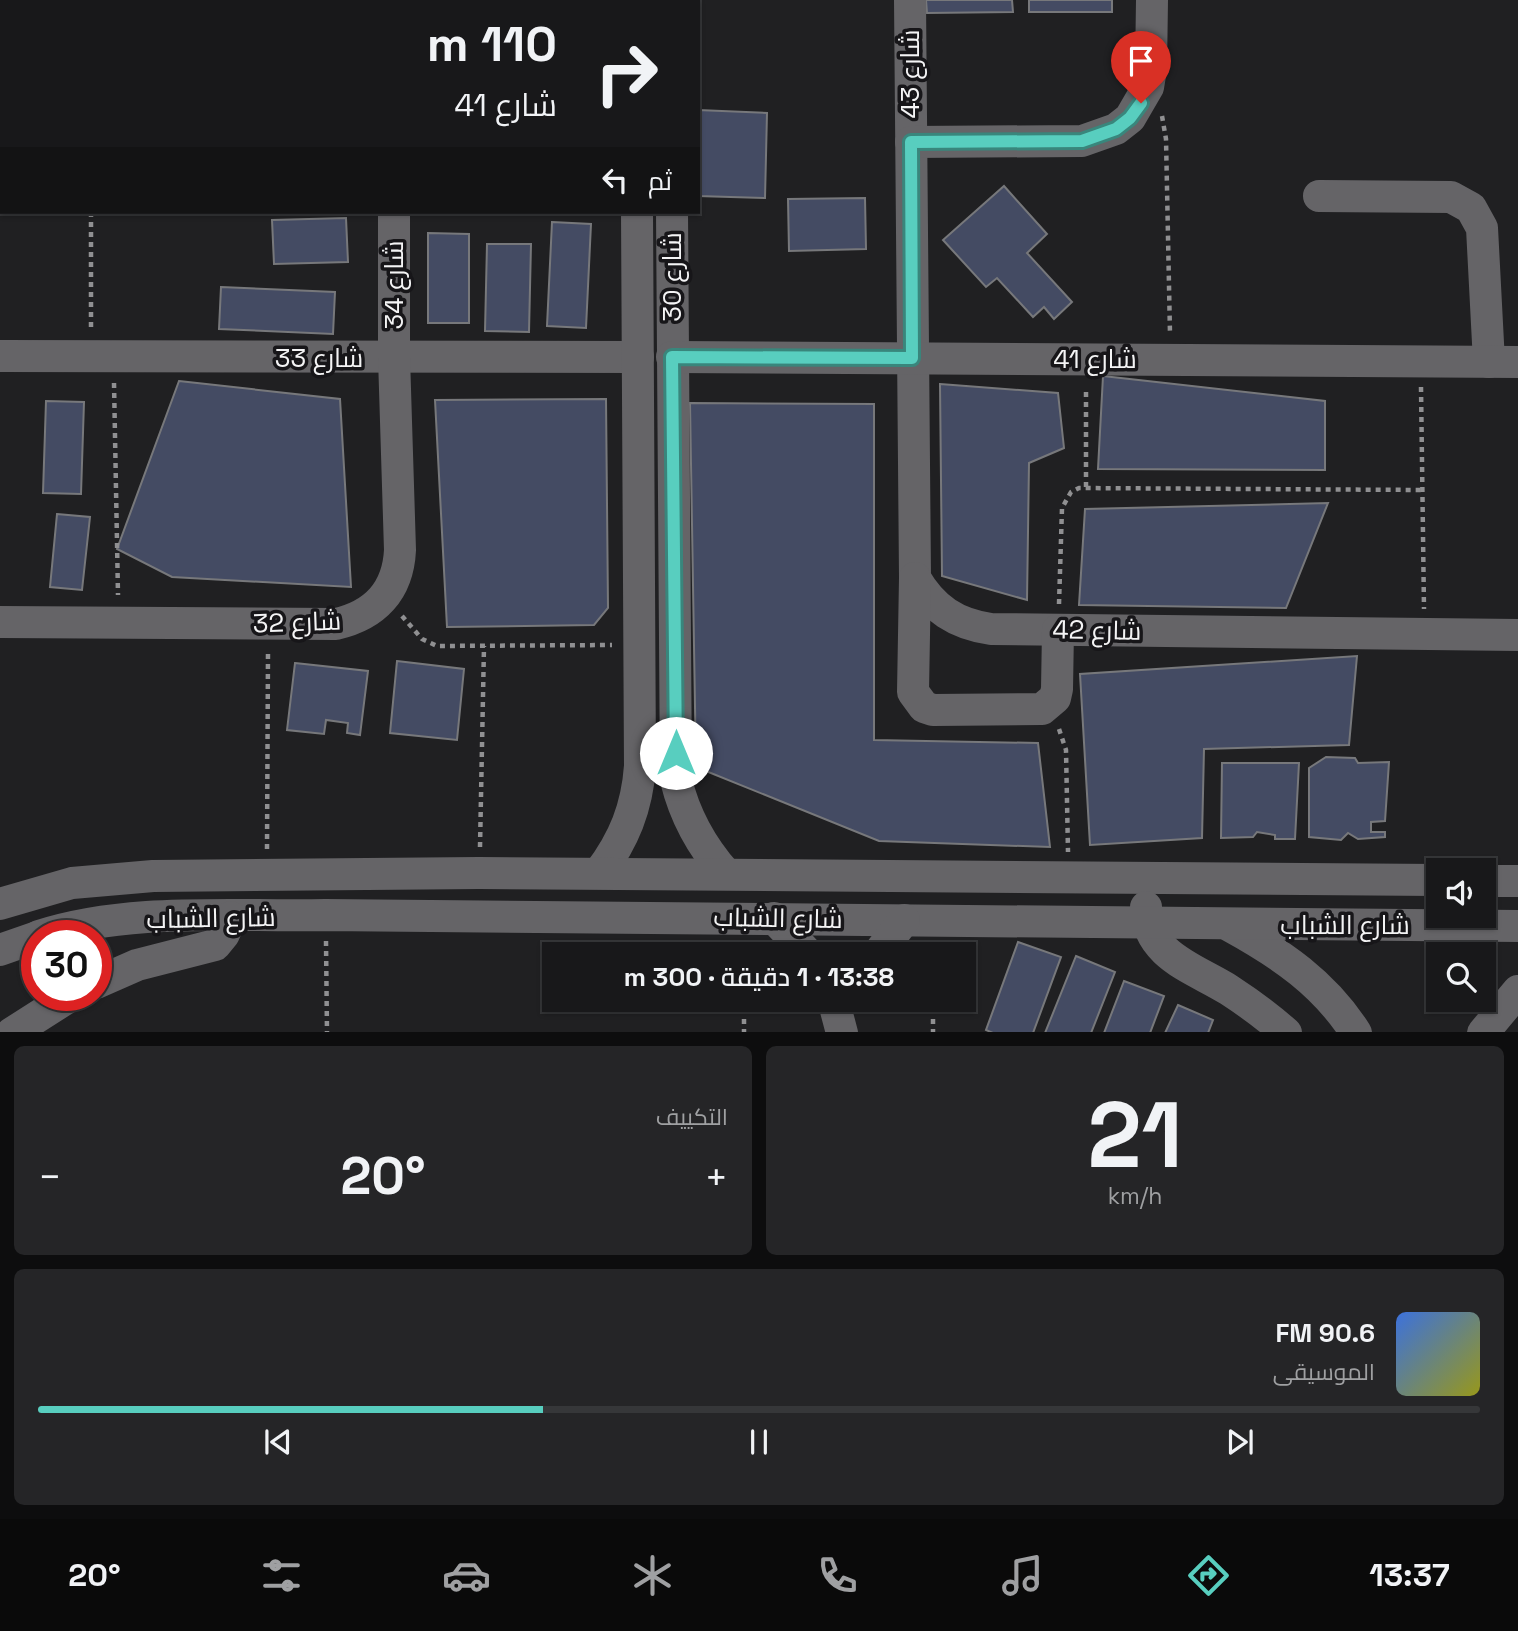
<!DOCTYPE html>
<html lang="ar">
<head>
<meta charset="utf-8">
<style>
  :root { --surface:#18181a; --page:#252527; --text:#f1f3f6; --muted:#9fa0a2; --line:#363739; --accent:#58cebf }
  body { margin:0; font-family:"Space Grotesk",Cairo,sans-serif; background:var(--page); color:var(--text); direction:rtl; height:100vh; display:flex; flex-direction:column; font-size:26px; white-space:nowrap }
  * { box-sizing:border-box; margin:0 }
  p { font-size:23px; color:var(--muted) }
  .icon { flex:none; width:38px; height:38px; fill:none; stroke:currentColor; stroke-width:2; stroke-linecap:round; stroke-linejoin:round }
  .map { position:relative; height:1032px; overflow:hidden; direction:ltr }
  .drawer { display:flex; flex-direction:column; gap:14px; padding:14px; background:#0d0d0e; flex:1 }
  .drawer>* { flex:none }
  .guide { position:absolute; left:0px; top:0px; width:700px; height:214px; box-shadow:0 2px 5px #0004,0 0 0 2px var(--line); direction:rtl; background:#18181a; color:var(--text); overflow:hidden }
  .controls { position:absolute; left:1426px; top:858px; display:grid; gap:14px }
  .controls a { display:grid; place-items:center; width:70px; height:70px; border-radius:0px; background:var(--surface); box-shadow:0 2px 5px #0004,0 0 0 2px var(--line); font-size:35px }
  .speed { position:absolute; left:21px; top:920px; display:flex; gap:14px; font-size:35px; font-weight:700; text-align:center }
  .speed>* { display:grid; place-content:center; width:91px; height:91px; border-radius:50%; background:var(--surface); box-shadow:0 2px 5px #0004,0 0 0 2px var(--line); line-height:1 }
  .speed .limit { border:10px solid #d22; background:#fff; color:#111 }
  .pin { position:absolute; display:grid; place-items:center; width:60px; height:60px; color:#fff; margin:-72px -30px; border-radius:50% 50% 50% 0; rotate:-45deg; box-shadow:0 0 7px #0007 }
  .pin .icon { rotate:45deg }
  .me { position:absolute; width:77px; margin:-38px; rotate:0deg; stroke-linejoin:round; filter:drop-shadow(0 0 5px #0008) }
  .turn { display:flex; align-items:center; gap:24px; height:147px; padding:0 28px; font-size:32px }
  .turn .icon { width:91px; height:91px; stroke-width:2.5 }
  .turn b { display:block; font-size:49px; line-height:60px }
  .then { display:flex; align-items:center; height:66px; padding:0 28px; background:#0003; gap:14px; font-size:26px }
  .big { font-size:52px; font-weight:600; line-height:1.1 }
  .drawer .tile { flex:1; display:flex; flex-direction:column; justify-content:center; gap:10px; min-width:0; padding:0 24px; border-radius:10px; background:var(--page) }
  .drawer .dial { align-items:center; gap:0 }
  .dial b { font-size:91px; line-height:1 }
  .song { display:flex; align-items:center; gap:21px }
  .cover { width:84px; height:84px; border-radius:10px; background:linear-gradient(135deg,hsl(220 70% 55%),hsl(60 70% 35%)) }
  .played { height:7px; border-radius:4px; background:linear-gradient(90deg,var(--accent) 35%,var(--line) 35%) }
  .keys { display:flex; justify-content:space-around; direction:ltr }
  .heat { display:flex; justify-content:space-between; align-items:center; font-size:38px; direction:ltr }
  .drawer .tiles { flex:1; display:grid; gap:14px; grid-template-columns:1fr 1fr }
  .tile:last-child { grid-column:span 2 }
  .trip { position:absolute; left:542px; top:942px; width:434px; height:70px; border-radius:0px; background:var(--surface); box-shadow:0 2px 5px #0004,0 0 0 2px var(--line); font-weight:600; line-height:70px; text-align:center; direction:rtl }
  .menu { display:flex; height:112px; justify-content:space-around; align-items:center; background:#0a0a0a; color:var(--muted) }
  .menu .icon { width:49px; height:49px }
  .menu .current { color:var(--accent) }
  .menu b { font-size:32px; color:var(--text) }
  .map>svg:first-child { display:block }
</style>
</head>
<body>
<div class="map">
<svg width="1518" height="1033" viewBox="0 0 1518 1033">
  <rect width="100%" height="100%" fill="#202022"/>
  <g fill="#444b63" stroke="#77787b" stroke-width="2">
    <polygon points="926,0 1012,0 1013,12 927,13"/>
    <rect x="1029" y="0" width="83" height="12"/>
    <polygon points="698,110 767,113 765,198 698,196"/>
    <polygon points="1004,186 1047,234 1027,253 1072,302 1054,319 1044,307 1033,317 997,278 986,287 943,240"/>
    <polygon points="865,198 866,249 789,251 788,199"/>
    <polygon points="346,218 348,262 274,264 272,220"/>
    <polygon points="552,222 591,224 586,328 547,326"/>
    <polygon points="428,233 469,234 469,323 428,323"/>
    <polygon points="487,244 531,244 529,332 485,331"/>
    <polygon points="221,287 335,292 333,334 219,329"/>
    <polygon points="1103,376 1325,401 1325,470 1098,469"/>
    <polygon points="179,381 340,399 351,587 172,577 117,549"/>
    <polygon points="940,384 1058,393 1064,448 1029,463 1027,600 942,576"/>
    <polygon points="606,399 608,608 594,625 447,627 435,400"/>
    <polygon points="46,401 84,402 81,494 43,493"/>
    <polygon points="690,403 874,404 874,740 1038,743 1050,847 879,841 696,767"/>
    <polygon points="1328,503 1286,608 1079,605 1085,509"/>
    <polygon points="57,514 90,517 82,590 50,587"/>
    <polygon points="1357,656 1349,745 1204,749 1202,838 1090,845 1080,674"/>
    <polygon points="397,661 464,669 457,740 390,733"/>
    <polygon points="295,663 368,671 360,735 347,733 348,723 326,720 324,734 287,730"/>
    <polygon points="1326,757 1355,758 1358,763 1389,762 1385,821 1371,822 1371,832 1385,832 1385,837 1358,839 1348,833 1341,840 1309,837 1309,768"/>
    <polygon points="1222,763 1299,763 1295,839 1275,839 1275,835 1257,832 1253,837 1221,838"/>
    <polygon points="1018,942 1061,957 1033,1033 993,1033 986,1030"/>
    <polygon points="1076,956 1115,972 1091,1033 1045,1033"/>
    <polygon points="1124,981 1164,996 1150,1033 1104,1033"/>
    <polygon points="1178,1005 1213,1020 1208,1033 1165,1033"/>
  </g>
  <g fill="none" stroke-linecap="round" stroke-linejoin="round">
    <g stroke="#909092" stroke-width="4.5" stroke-dasharray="5 5" stroke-linecap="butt">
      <polyline points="91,0 91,2"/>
      <polyline points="1162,116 1166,139 1170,334"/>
      <polyline points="91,212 91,330"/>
      <polyline points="114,383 118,595"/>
      <polyline points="1421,387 1424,609"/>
      <polyline points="1086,487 1086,387"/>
      <polyline points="1059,604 1062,508 1071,492 1079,488 1423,490"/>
      <polyline points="402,616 422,639 437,646 612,645"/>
      <polyline points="1059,729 1066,750 1068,852"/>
      <polyline points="480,847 484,646"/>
      <polyline points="267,849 268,651"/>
      <polyline points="326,941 327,1033"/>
      <polyline points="744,999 744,1033"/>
      <polyline points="933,999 933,1033"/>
    </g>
    <g stroke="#656467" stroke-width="32">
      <polyline points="636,0 636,2"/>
      <polyline points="670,0 670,2"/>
      <path d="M910,0l5,578c18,31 41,46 76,51l527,6"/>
      <polyline points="150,2 150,0"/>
      <polyline points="394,2 394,0"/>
      <polyline points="911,142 1082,141 1116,129 1130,118 1148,87 1151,69 1152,0"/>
      <polyline points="1319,196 1451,197 1471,208 1482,228 1489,362"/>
      <path d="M672,212l4,568c9,37 25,66 50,94"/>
      <polyline points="0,356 638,357"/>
      <polyline points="672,357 1518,362"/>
      <polyline points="915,578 913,692 924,707 933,710 1042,709 1055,698 1057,689 1058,630"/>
      <path d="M0,622l336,2c39,-9 62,-33 64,-74l-6,-193v-145"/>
      <path d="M599,873c25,-33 38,-65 41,-107l-3,-554"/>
      <polyline points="1484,881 1518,881"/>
      <polyline points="0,904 72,883 153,876 479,873 1438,880"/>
      <path d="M1146,907c1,49 48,61 83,83 20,13 39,27 57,43"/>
      <polyline points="774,918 808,954"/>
      <path d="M1230,926c51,28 94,57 126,107"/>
      <path d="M39,936c90,-29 193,-19 286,-21l1193,11"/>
      <polyline points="0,950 37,937"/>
      <polyline points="878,954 904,920"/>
      <polyline points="96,983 137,965 215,945 224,934 231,917"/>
      <polyline points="833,999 842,1033"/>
      <polyline points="12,1033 70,996"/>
      <polyline points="1483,1033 1518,991"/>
    </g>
  </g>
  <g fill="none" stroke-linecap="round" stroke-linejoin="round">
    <defs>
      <polyline id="route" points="676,753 672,357 912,358 911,142 1082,141 1116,129 1130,118 1141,103"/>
    </defs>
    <use href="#route" stroke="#39867c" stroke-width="18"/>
    <use href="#route" stroke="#58cebf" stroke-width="12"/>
  </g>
  <g text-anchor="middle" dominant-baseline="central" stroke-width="7" stroke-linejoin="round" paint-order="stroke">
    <g font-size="26" fill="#f4f4f5" stroke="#171619">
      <text transform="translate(910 74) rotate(-90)">شارع 43</text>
      <text transform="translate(672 277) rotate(-90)">شارع 30</text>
      <text transform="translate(394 285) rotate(-90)">شارع 34</text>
      <text x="319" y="358">شارع 33</text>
      <text x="1095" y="359">شارع 41</text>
      <text transform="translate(297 622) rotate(-2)">شارع 32</text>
      <text transform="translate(1097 630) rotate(1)">شارع 42</text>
      <text transform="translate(211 918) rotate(-1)">شارع الشباب</text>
      <text transform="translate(778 918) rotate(1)">شارع الشباب</text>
      <text x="1345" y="925">شارع الشباب</text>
    </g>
  </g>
</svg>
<div class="controls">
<a><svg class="icon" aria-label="sound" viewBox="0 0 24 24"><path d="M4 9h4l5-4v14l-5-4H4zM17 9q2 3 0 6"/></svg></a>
<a><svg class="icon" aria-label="search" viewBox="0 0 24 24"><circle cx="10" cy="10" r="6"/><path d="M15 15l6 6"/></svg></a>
</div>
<div class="speed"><div class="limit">30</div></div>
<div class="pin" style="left:1141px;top:103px;background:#d93025"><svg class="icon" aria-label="arrive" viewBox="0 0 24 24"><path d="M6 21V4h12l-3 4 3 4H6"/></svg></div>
<svg class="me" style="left:676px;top:753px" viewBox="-20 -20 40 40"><circle r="19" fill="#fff"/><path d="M0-13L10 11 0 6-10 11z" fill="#58cebf"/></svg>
<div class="trip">13:38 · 1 دقيقة · 300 m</div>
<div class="guide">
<div class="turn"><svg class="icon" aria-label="right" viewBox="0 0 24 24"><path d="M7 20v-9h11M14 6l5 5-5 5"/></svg><div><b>110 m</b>شارع 41</div></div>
<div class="then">ثم<svg class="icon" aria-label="left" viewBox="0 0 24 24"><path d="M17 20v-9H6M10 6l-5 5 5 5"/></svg></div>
</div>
</div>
<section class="drawer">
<div class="tiles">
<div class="tile dial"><b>21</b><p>km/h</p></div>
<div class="tile"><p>التكييف</p>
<div class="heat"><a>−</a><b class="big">20°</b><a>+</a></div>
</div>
<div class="tile">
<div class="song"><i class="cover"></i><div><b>90.6 FM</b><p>الموسيقى</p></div></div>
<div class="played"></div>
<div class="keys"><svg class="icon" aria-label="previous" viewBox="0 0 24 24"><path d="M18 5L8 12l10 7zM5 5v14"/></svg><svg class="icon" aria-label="pause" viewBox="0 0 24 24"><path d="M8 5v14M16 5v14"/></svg><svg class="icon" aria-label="next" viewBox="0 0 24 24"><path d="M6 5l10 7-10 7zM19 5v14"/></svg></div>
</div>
</div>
</section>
<nav class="menu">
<b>13:37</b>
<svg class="icon current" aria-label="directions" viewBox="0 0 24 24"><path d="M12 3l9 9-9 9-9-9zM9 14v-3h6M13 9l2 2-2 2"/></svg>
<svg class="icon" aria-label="music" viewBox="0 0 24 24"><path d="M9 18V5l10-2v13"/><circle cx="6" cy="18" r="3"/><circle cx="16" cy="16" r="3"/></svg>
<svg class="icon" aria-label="phone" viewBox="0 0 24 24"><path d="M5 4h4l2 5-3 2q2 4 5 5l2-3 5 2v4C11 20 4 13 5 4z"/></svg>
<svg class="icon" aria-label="climate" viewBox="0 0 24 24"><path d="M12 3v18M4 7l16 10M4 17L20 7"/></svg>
<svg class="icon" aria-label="car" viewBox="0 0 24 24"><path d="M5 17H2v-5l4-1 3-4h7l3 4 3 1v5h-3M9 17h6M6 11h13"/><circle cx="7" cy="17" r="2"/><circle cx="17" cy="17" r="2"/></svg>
<svg class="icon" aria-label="filters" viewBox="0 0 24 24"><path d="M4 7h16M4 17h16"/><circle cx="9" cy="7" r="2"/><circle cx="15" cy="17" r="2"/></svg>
<b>20°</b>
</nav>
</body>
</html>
